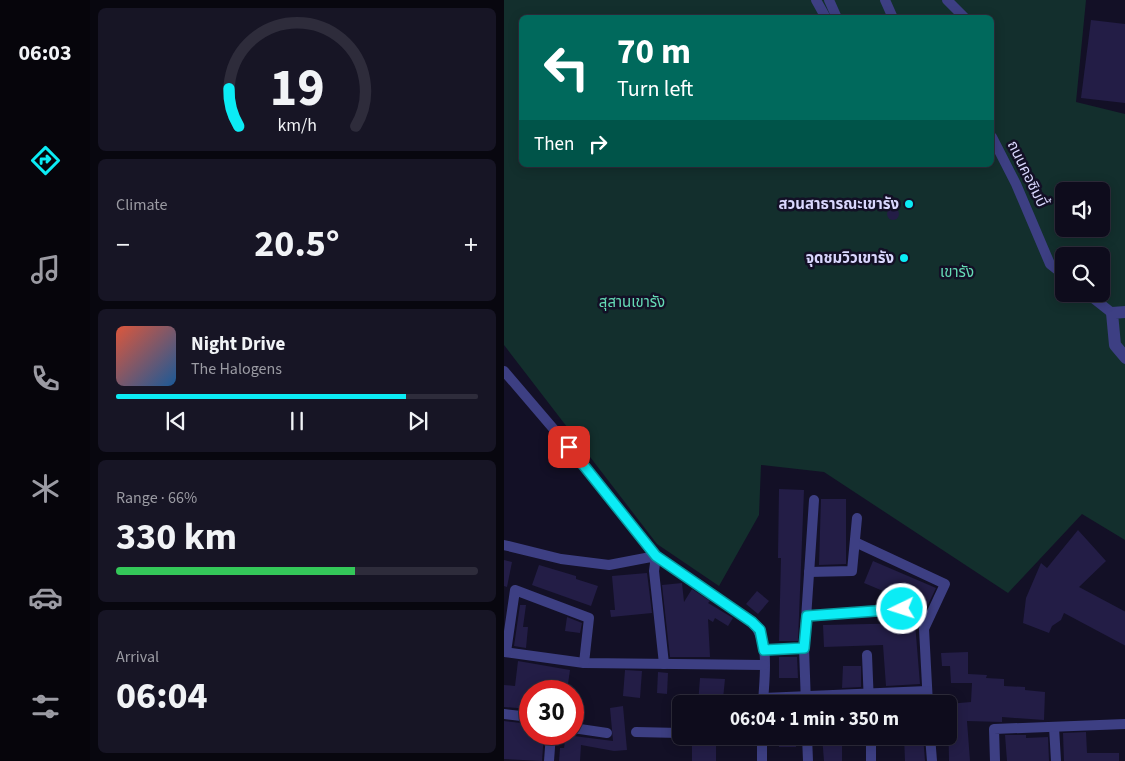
<!DOCTYPE html>
<html lang="en">
<head>
<meta charset="utf-8">
<style>
  :root { --surface:#0e0c1c; --page:#171525; --text:#f1f3f6; --muted:#9b9ba3; --line:#2e2c3b; --accent:#0becf5 }
  body { margin:0; font-family:"Source Sans 3","Noto Sans Thai",sans-serif; background:var(--page); color:var(--text); height:100vh; display:flex; flex-direction:column; font-size:19px; white-space:nowrap }
  * { box-sizing:border-box; margin:0 }
  p { font-size:16px; color:var(--muted) }
  .icon { flex:none; width:28px; height:28px; fill:none; stroke:currentColor; stroke-width:2; stroke-linecap:round; stroke-linejoin:round }
  .map { position:relative; flex:1; overflow:hidden }
  .sheet { display:flex; flex-direction:column; gap:8px; padding:8px; background:#08070f; width:414px }
  .sheet>* { flex:none }
  .banner { position:absolute; left:15px; top:15px; width:475px; height:152px; border-radius:8px; box-shadow:0 2px 12px #0003,0 0 0 1px var(--line); background:#00695c; color:#fff; overflow:hidden }
  .tools { position:absolute; left:551px; top:182px; display:grid; gap:10px }
  .tools a { display:grid; place-items:center; width:55px; height:55px; border-radius:8px; background:var(--surface); box-shadow:0 2px 12px #0003,0 0 0 1px var(--line); font-size:25px }
  .speed { position:absolute; left:15px; top:680px; display:flex; gap:10px; font-size:25px; font-weight:700; text-align:center }
  .speed>* { display:grid; place-content:center; width:65px; height:65px; border-radius:50%; background:var(--surface); box-shadow:0 2px 12px #0003,0 0 0 1px var(--line); line-height:1 }
  .speed .limit { border:8px solid #d22; background:#fff; color:#111 }
  .pin { position:absolute; display:grid; place-items:center; width:42px; height:42px; color:#fff; margin:-21px; border-radius:10px; box-shadow:0 2px 8px #0006 }
  .me { position:absolute; width:55px; margin:-28px; rotate:266deg; stroke-linejoin:round; filter:drop-shadow(0 0 4px #0008) }
  .turn { display:flex; align-items:center; gap:18px; height:105px; padding:0 15px; font-size:22px }
  .turn .icon { width:65px; height:65px; stroke-width:2.5 }
  .turn b { display:block; font-size:35px; line-height:42px }
  .then { display:flex; align-items:center; height:48px; padding:0 15px; background:#0003; gap:10px; font-size:19px }
  .big { font-size:38px; font-weight:700; line-height:1.1 }
  .sheet .card { flex:1; display:flex; flex-direction:column; justify-content:center; gap:8px; min-width:0; padding:0 18px; border-radius:8px; background:var(--page) }
  .sheet .dial { align-items:center; gap:0 }
  .dial svg { height:130px; overflow:visible; fill:none; stroke:var(--line); stroke-width:7; stroke-linecap:round; text-anchor:middle }
  .dial text { fill:var(--text); stroke:none }
  .song { display:flex; align-items:center; gap:15px }
  .cover { width:60px; height:60px; border-radius:8px; background:linear-gradient(135deg,hsl(10 70% 55%),hsl(210 70% 35%)) }
  .played { height:5px; border-radius:2px; background:linear-gradient(90deg,var(--accent) 80%,var(--line) 80%) }
  .keys { display:flex; justify-content:space-around; direction:ltr }
  .heat { display:flex; justify-content:space-between; align-items:center; font-size:28px; direction:ltr }
  .charge { height:8px; border-radius:4px; background:linear-gradient(90deg,#34c759 66%,var(--line) 0) }
  .trip { position:absolute; left:168px; top:695px; width:285px; height:50px; border-radius:8px; background:var(--surface); box-shadow:0 2px 12px #0003,0 0 0 1px var(--line); font-weight:700; line-height:50px; text-align:center }
  main { display:flex; flex:1; min-height:0 }
  .tabs { display:flex; flex-direction:column; width:90px; justify-content:space-around; align-items:center; background:#06050b; color:var(--muted) }
  .tabs .icon { width:35px; height:35px }
  .tabs .on { color:var(--accent) }
  .tabs b { font-size:22px; color:var(--text) }
  .map>svg:first-child { display:block }
</style>
</head>
<body>
<main>
<nav class="tabs">
<b>06:03</b>
<svg class="icon on" aria-label="directions" viewBox="0 0 24 24"><path d="M12 3l9 9-9 9-9-9zM9 14v-3h6M13 9l2 2-2 2"/></svg>
<svg class="icon" aria-label="music" viewBox="0 0 24 24"><path d="M9 18V5l10-2v13"/><circle cx="6" cy="18" r="3"/><circle cx="16" cy="16" r="3"/></svg>
<svg class="icon" aria-label="phone" viewBox="0 0 24 24"><path d="M5 4h4l2 5-3 2q2 4 5 5l2-3 5 2v4C11 20 4 13 5 4z"/></svg>
<svg class="icon" aria-label="climate" viewBox="0 0 24 24"><path d="M12 3v18M4 7l16 10M4 17L20 7"/></svg>
<svg class="icon" aria-label="car" viewBox="0 0 24 24"><path d="M5 17H2v-5l4-1 3-4h7l3 4 3 1v5h-3M9 17h6M6 11h13"/><circle cx="7" cy="17" r="2"/><circle cx="17" cy="17" r="2"/></svg>
<svg class="icon" aria-label="filters" viewBox="0 0 24 24"><path d="M4 7h16M4 17h16"/><circle cx="9" cy="7" r="2"/><circle cx="15" cy="17" r="2"/></svg>
</nav>
<section class="sheet">
<div class="card dial"><svg viewBox="0 0 100 80">
<path d="M14 69A42 42 0 1 1 86 69"/>
<path d="M14 69A42 42 0 0 1 8 46" stroke="#0becf5"/>
<text x="50" y="56" font-size="32" font-weight="700">19</text>
<text x="50" y="72" font-size="11">km/h</text>
</svg></div>
<div class="card"><p>Climate</p>
<div class="heat"><a>−</a><b class="big">20.5°</b><a>+</a></div>
</div>
<div class="card">
<div class="song"><i class="cover"></i><div><b>Night Drive</b><p>The Halogens</p></div></div>
<div class="played"></div>
<div class="keys"><svg class="icon" aria-label="previous" viewBox="0 0 24 24"><path d="M18 5L8 12l10 7zM5 5v14"/></svg><svg class="icon" aria-label="pause" viewBox="0 0 24 24"><path d="M8 5v14M16 5v14"/></svg><svg class="icon" aria-label="next" viewBox="0 0 24 24"><path d="M6 5l10 7-10 7zM19 5v14"/></svg></div>
</div>
<div class="card"><p>Range · 66%</p><b class="big">330 km</b><div class="charge"></div></div>
<div class="card"><p>Arrival</p><b class="big">06:04</b></div>
</section>
<div class="map">
<svg width="622" height="761" viewBox="0 0 622 761">
  <rect width="100%" height="100%" fill="#131026"/>
  <path fill="#132f2d" fill-rule="evenodd" d="M0,0h582l-10,102 49,12v426l-43,-26 -74,79 -184,-121 -63,-7 -2,50 -40,71 -62,-42 -153,-199zM18,18h470v147h-470zM560,191h38v38h-38zM560,256h38v38h-38z"/>
  <g fill="#231d46">
    <polygon points="587,20 622,24 622,103 577,98"/>
    <circle cx="389" cy="214" r="6"/>
    <polygon points="275,489 300,490 294,641 275,641 277,558 274,558"/>
    <polygon points="317,499 342,499 342,564 315,565"/>
    <polygon points="574,530 602,561 575,587 622,612 622,646 560,613 557,620 548,626 545,633 519,623 522,598 537,563 543,568"/>
    <polygon points="0,560 8,562 3,587 0,586"/>
    <polygon points="369,561 432,588 422,609 360,583"/>
    <polygon points="35,565 72,576 72,579 94,586 87,606 28,585"/>
    <polygon points="143,573 148,613 107,617 106,610 111,610 108,576"/>
    <polygon points="178,583 180,602 188,589 206,601 204,603 229,618 224,626 211,618 209,622 204,619 206,657 166,657 158,585"/>
    <polygon points="253,591 265,601 254,614 242,604"/>
    <polygon points="16,605 22,605 19,627 24,627 22,648 10,646"/>
    <polygon points="63,617 78,623 76,633 61,631"/>
    <polygon points="411,623 416,684 382,686 379,645 320,647 319,625"/>
    <polygon points="464,652 464,674 483,675 482,678 500,679 500,686 521,687 521,690 541,692 540,720 498,717 498,722 463,721 466,761 445,761 444,704 467,702 468,683 447,683 446,666 438,666 437,653"/>
    <polygon points="275,657 293,657 294,678 275,678"/>
    <polygon points="14,661 66,670 63,691 26,691 26,709 0,707 0,685 11,686"/>
    <polygon points="339,666 357,666 357,687 338,688"/>
    <polygon points="121,670 138,671 136,698 119,696"/>
    <polygon points="154,672 164,673 163,694 153,693"/>
    <polygon points="196,678 221,679 219,699 205,698 205,704 194,704"/>
    <polygon points="119,706 123,750 110,751 77,745 76,761 55,761 56,748 60,748 62,735 109,741 106,708"/>
    <polygon points="0,721 26,724 26,734 40,734 38,761 0,759"/>
    <polygon points="582,732 583,753 615,753 615,761 560,761 559,733"/>
    <polygon points="501,735 522,735 522,738 544,737 545,761 503,761"/>
    <polygon points="275,736 291,736 292,747 275,747"/>
    <polygon points="318,736 338,736 338,761 320,761"/>
    <polygon points="400,736 419,736 421,761 401,761"/>
    <rect x="188" y="740" width="24" height="21"/>
  </g>
  <g fill="none" stroke-linecap="round" stroke-linejoin="round">
    <g stroke="#3d3f83" stroke-width="10">
      <polyline points="312,0 322,18"/>
      <polyline points="325,0 333,18"/>
      <polyline points="381,0 389,18"/>
      <polyline points="443,0 461,18"/>
      <polyline points="488,137 512,184 546,264 560,275"/>
      <polyline points="584,294 608,313"/>
      <path d="M0,371l65,76 87,109 96,66c19,20 12,56 11,82"/>
      <polyline points="351,542 441,584 420,629 424,704"/>
      <polyline points="0,545 57,559 105,565 152,556 150,571 160,664"/>
      <polyline points="305,572 348,571 353,518"/>
      <polyline points="303,616 398,609 422,621"/>
      <polyline points="260,650 300,648"/>
      <polyline points="0,652 80,663 260,665"/>
      <polyline points="2,652 11,590 85,618 80,663"/>
      <polyline points="363,655 365,704"/>
      <polyline points="259,698 423,691"/>
      <polyline points="302,704 300,648 310,500"/>
      <polyline points="0,714 26,717"/>
      <polyline points="550,727 552,761"/>
      <polyline points="69,728 103,733"/>
      <polyline points="132,732 176,733"/>
      <polyline points="303,736 304,761"/>
      <polyline points="367,736 367,761"/>
      <polyline points="426,736 428,761"/>
      <polyline points="45,761 47,734"/>
      <polyline points="258,761 258,736"/>
      <polyline points="491,761 490,729 622,724"/>
    </g>
    <polyline stroke="#3d3f83" stroke-width="12" points="622,312 608,313 611,345 622,358"/>
  </g>
  <g fill="none" stroke-linecap="round" stroke-linejoin="round">
    <defs>
      <polyline id="route" points="65,447 152,556 248,622 256,630 260,650 300,648 303,616 398,609"/>
    </defs>
    <use href="#route" stroke="#07999f" stroke-width="12"/>
    <use href="#route" stroke="#0becf5" stroke-width="9"/>
  </g>
  <g fill="#0becf5" stroke="#131026" stroke-width="2">
    <circle cx="405" cy="204" r="5"/>
    <circle cx="400" cy="258" r="5"/>
  </g>
  <g text-anchor="middle" dominant-baseline="central" stroke-width="5" stroke-linejoin="round" paint-order="stroke">
    <g font-size="15" fill="#d9d7fd" stroke="#131026">
      <text transform="translate(523 174) rotate(64)">ถนนคอซิมบี้</text>
    </g>
    <g font-size="15" font-weight="bold" fill="#d9d7fd" stroke="#131026" text-anchor="end">
      <text x="395" y="204">สวนสาธารณะเขารัง</text>
      <text x="390" y="258">จุดชมวิวเขารัง</text>
    </g>
    <g font-size="15" fill="#65dbb6" stroke="#131026">
      <text x="453" y="272">เขารัง</text>
      <text x="128" y="302">สุสานเขารัง</text>
    </g>
  </g>
</svg>
<div class="tools">
<a><svg class="icon" aria-label="sound" viewBox="0 0 24 24"><path d="M4 9h4l5-4v14l-5-4H4zM17 9q2 3 0 6"/></svg></a>
<a><svg class="icon" aria-label="search" viewBox="0 0 24 24"><circle cx="10" cy="10" r="6"/><path d="M15 15l6 6"/></svg></a>
</div>
<div class="speed"><div class="limit">30</div></div>
<div class="pin" style="left:65px;top:447px;background:#d93025"><svg class="icon" aria-label="arrive" viewBox="0 0 24 24"><path d="M6 21V4h12l-3 4 3 4H6"/></svg></div>
<svg class="me" style="left:398px;top:609px" viewBox="-20 -20 40 40"><circle r="17" fill="#0becf5" stroke="#fff" stroke-width="3"/><path d="M0-11L8 9 0 5-8 9z" fill="#fff"/></svg>
<div class="trip">06:04 · 1 min · 350 m</div>
<div class="banner">
<div class="turn"><svg class="icon" aria-label="left" viewBox="0 0 24 24"><path d="M17 20v-9H6M10 6l-5 5 5 5"/></svg><div><b>70 m</b>Turn left</div></div>
<div class="then">Then<svg class="icon" aria-label="right" viewBox="0 0 24 24"><path d="M7 20v-9h11M14 6l5 5-5 5"/></svg></div>
</div>
</div>
</main>
</body>
</html>
